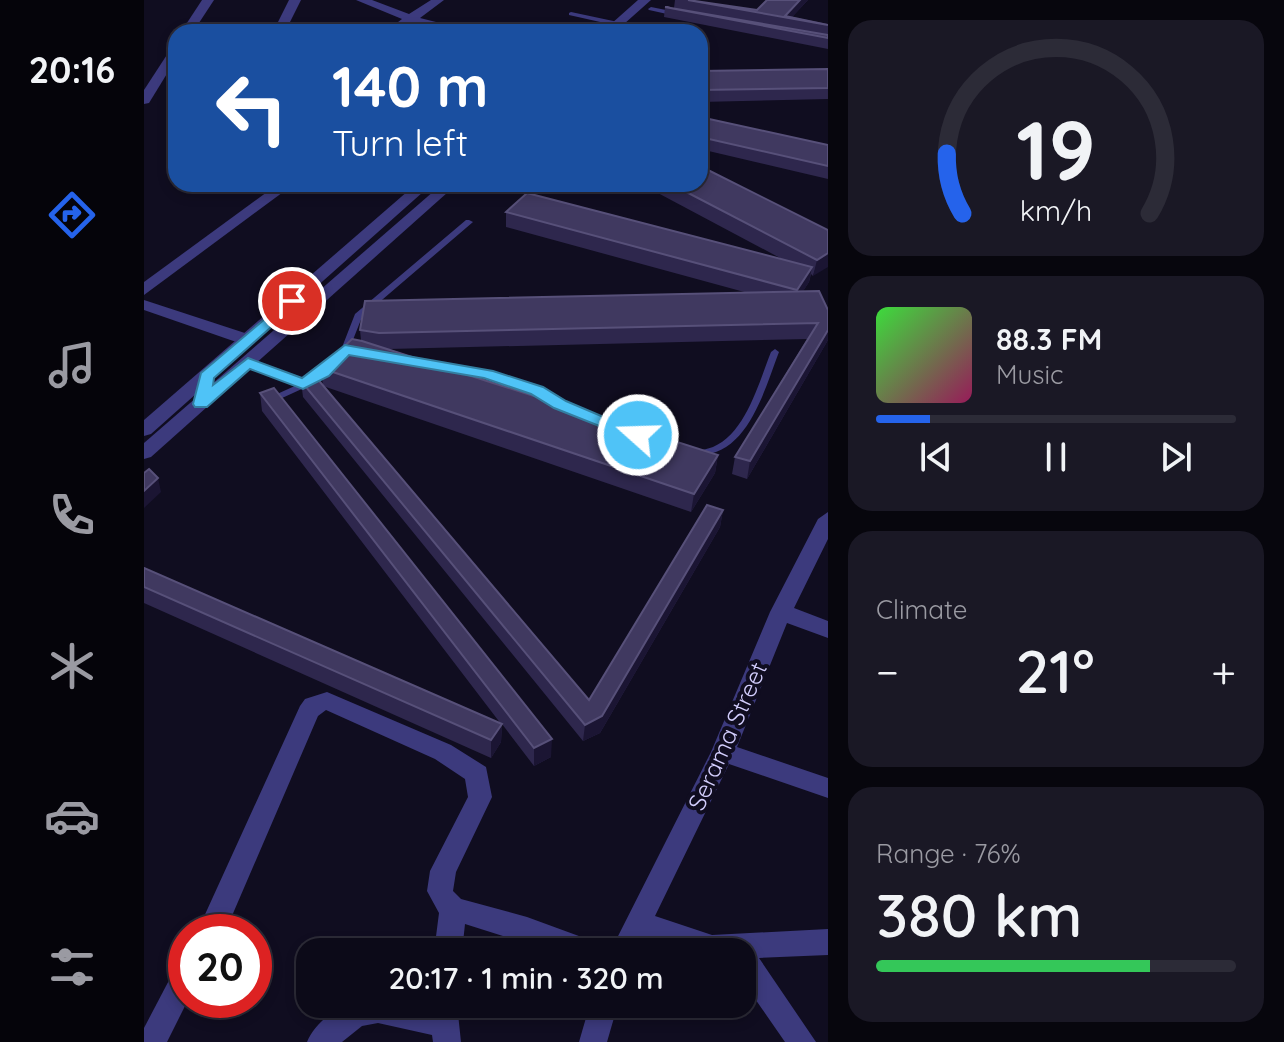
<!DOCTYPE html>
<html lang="en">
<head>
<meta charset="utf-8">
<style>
  :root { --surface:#0c0a18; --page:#1a1825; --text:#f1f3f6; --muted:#9a9aa2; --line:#2c2b37; --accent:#2563eb }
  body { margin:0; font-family:Quicksand,sans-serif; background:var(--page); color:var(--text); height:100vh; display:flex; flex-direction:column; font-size:30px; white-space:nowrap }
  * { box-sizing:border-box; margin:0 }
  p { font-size:26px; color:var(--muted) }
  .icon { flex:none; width:44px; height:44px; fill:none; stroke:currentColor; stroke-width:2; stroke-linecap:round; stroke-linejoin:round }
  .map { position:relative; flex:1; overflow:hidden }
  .side { display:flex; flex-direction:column; gap:20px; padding:20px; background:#07060d; width:456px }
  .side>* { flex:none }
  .banner { position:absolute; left:24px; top:24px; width:540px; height:168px; border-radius:24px; box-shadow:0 4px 12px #0003,0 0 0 2px var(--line); background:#1a4fa0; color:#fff; overflow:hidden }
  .speed { position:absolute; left:24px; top:914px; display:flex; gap:16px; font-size:40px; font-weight:700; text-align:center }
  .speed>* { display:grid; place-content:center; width:104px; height:104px; border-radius:50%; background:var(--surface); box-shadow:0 4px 12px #0003,0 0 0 2px var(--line); line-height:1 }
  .speed .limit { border:12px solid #d22; background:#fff; color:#111 }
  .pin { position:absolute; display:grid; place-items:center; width:68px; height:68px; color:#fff; margin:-34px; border:4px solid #fff; border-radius:50%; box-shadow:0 2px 8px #0007 }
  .me { position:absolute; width:88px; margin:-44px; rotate:290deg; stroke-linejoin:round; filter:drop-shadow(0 0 6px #0008) }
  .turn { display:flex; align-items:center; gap:28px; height:168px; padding:0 32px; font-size:36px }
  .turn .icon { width:104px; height:104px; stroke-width:2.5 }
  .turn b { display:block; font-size:56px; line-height:68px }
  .big { font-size:60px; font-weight:600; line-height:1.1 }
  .side .card { flex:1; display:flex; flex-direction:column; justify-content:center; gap:12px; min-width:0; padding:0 28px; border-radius:24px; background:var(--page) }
  .side .dial { align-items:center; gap:0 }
  .dial svg { height:208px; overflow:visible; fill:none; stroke:var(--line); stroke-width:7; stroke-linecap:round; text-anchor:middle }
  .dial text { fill:var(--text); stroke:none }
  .song { display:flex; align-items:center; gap:24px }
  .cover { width:96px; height:96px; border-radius:12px; background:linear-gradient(135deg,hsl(120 70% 55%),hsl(330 70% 35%)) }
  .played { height:8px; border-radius:4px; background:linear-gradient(90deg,var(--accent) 15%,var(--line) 15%) }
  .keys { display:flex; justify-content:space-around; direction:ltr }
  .heat { display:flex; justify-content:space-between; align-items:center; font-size:44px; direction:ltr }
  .charge { height:12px; border-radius:6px; background:linear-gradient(90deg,#34c759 76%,var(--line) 0) }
  .trip { position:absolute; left:152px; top:938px; width:460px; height:80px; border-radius:24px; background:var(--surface); box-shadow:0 4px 12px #0003,0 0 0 2px var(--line); font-weight:600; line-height:80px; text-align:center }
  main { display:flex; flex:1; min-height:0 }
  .tab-bar { display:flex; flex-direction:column; width:144px; justify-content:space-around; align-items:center; background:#05040a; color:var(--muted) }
  .tab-bar .icon { width:56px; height:56px }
  .tab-bar .current { color:var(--accent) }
  .tab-bar b { font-size:36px; color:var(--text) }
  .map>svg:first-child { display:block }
</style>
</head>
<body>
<main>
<nav class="tab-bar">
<b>20:16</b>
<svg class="icon current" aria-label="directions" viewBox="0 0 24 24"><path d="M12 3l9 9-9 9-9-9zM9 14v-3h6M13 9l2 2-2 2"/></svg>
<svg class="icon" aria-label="music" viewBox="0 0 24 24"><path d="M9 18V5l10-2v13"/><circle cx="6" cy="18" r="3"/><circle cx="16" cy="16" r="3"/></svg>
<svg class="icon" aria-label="phone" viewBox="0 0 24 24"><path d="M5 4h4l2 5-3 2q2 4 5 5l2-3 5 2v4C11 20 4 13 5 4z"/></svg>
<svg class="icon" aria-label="climate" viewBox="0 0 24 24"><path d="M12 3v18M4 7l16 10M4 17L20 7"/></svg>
<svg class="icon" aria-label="car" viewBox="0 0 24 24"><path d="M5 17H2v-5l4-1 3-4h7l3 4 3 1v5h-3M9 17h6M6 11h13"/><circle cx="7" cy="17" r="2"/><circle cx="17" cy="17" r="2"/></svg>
<svg class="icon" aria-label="filters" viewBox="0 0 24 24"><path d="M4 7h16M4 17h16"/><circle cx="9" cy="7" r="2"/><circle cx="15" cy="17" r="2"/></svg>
</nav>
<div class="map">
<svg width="684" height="1042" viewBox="0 0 684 1042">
  <rect width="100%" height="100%" fill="#100d20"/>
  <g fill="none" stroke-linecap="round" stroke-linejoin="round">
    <g fill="#3c3a7d" fill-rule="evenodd">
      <polygon points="507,7 532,12 535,14 532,16 505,10 504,9"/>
      <polygon points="427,12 474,22 477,24 474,26 425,15 425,13"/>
      <polygon points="322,220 325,220 329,222 218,317 203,355 199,358 196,357 195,355 211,314"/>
      <path d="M631,349l4,3c-15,39 -32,106 -84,103l-2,-2 2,-2c6,-1 13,-2 18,-4 33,-14 46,-65 58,-95z"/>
      <polygon points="104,360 160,381 167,378 184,364 187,363 191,366 173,382 125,404 121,401 122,399 153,385 101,365 100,363"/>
      <path d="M282,360c48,9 109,17 149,49l-5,3 -3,-1 -33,-18 -49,-17 -62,-11 -1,-2 1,-2z"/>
    </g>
    <g fill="#3c3a7d" fill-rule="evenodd">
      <polygon points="145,0 157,0 141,32 129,32"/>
      <polygon points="212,0 228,0 265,14 287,0 300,0 276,18 332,32 310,32 268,23 255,32 241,32 258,19"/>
      <polygon points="134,184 150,184 0,295 0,282"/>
      <polygon points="0,300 110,336 112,340 104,345 98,344 0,310"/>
      <polygon points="684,512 684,539 650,608 684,621 684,638 643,623 593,747 684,778 684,798 585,764 511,916 568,935 684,929 684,955 615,958 672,1042 641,1042 598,980 598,952 543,952 501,938 494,952 466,952 567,752 626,612 674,519"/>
      <polygon points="183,692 307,745 342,767 348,797 312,872 309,891 317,899 383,917 443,939 453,943 457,952 410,952 321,924 318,952 290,952 295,913 283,891 286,871 324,797 321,779 291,759 182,710 174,716 81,932 53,932 156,706 161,699"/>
      <polygon points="42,963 44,1000 23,1042 0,1042 0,1028 32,967"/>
      <path d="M204,1004h109l4,38h-28l-1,-7 -54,-12 -16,3 -20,16h-35c7,-17 24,-31 41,-38z"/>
      <polygon points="446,1004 474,1004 463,1042 435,1042"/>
    </g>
    <g fill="#3c3a7d" fill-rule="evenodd">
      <polygon points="58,0 70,0 49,32 37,32"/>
      <polygon points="494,0 507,0 471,32 458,32"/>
      <polygon points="32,46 32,59 5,103 0,104 0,90 28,47"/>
      <polygon points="272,184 288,184 7,434 0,436 0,420"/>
      <polygon points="298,184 313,184 7,457 0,459 0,443"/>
    </g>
  </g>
  <g fill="#2e274d">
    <polygon points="531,0 546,0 613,10 664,0 648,17 684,24 684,49 520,17 521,7 530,8"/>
    <polygon points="684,69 684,99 556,102 556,71"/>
    <polygon points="556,117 684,145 684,179 556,149"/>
    <polygon points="497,184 556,184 684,230 669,276 667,274 665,282 659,291 684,310 684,340 603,479 588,474 591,457 663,339 245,349 574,455 571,473 547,512 179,386 445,700 579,510 576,527 456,733 439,741 159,397 157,381 179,386 177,368 217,340 216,330 604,293 362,227 362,212 638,259"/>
    <polygon points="116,393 407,757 390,766 358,724 357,742 347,758 0,603 0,568 357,724 118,411"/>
  </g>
  <g fill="#1b1533">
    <polygon points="656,0 664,0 647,18 641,16"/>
    <polygon points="684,253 684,267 669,276 673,260"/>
    <polygon points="668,267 665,282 650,305 653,290"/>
    <polygon points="684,330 684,340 603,479 606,461"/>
    <polygon points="574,455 571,473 547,512 550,494"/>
    <polygon points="14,478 17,492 0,508 0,491"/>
    <polygon points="579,510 576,527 456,733 439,741 441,725"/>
    <polygon points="358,724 357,742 347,758 347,740"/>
    <polygon points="408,739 407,757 390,766 390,748"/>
  </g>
  <g fill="#403960" stroke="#575079" stroke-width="2">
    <polygon points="544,0 613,10 623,0 656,0 641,16 684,25"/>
    <polygon points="521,7 684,35 684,38"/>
    <polygon points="684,69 684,88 556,90 556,71"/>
    <polygon points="556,117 684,145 684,166 556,137"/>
    <polygon points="556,166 684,230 684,253 673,260 527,184 556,184"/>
    <polygon points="383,193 668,267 653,290 362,212"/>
    <polygon points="675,291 684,310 684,330 606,461 591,457 674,323 235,333 216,330 221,301"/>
    <polygon points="208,339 218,341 574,455 550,494 177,368"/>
    <polygon points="171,376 445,700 563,505 579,510 458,716 441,725 157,381"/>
    <polygon points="130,388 408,739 390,748 116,393"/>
    <polygon points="5,469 14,478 0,491 0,473"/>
    <polygon points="0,568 358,724 347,740 0,587"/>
  </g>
  <polygon fill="#4fc3f7" stroke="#337fa1" stroke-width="2" points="148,296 153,298 153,304 70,378 69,385 104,358 158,378 201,345 349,371 399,387 422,401 502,435 494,441 488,439 410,408 387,394 340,378 205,355 185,376 159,389 106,369 63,407 51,407 49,404 57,373"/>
  <g text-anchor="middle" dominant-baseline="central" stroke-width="8" stroke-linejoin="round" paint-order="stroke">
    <g font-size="24" fill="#d3cefd" stroke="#100d20">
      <text transform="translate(583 736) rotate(-66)">Serama Street</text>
    </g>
  </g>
</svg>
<div class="speed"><div class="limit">20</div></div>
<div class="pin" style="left:148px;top:301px;background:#d93025"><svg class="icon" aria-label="arrive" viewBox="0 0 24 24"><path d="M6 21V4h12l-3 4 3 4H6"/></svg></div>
<svg class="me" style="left:494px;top:435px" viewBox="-20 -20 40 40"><circle r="17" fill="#4fc3f7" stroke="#fff" stroke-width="3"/><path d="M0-11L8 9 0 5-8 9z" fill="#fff"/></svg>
<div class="trip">20:17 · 1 min · 320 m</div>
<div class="banner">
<div class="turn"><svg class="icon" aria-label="left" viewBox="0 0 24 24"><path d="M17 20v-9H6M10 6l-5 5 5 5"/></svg><div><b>140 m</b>Turn left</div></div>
</div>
</div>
<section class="side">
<div class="card dial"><svg viewBox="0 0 100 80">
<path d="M14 69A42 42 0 1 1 86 69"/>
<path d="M14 69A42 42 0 0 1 8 46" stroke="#2563eb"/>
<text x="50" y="56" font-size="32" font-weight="700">19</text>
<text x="50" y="72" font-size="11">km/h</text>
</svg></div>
<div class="card">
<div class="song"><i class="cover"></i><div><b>88.3 FM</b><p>Music</p></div></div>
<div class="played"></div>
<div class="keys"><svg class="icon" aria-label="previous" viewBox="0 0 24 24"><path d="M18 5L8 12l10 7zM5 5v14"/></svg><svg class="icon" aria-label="pause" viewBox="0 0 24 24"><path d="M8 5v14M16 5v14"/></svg><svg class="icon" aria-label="next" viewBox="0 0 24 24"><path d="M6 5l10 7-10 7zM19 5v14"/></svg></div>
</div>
<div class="card"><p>Climate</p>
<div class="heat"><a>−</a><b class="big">21°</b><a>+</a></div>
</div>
<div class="card"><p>Range · 76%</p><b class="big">380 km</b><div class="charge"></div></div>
</section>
</main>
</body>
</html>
